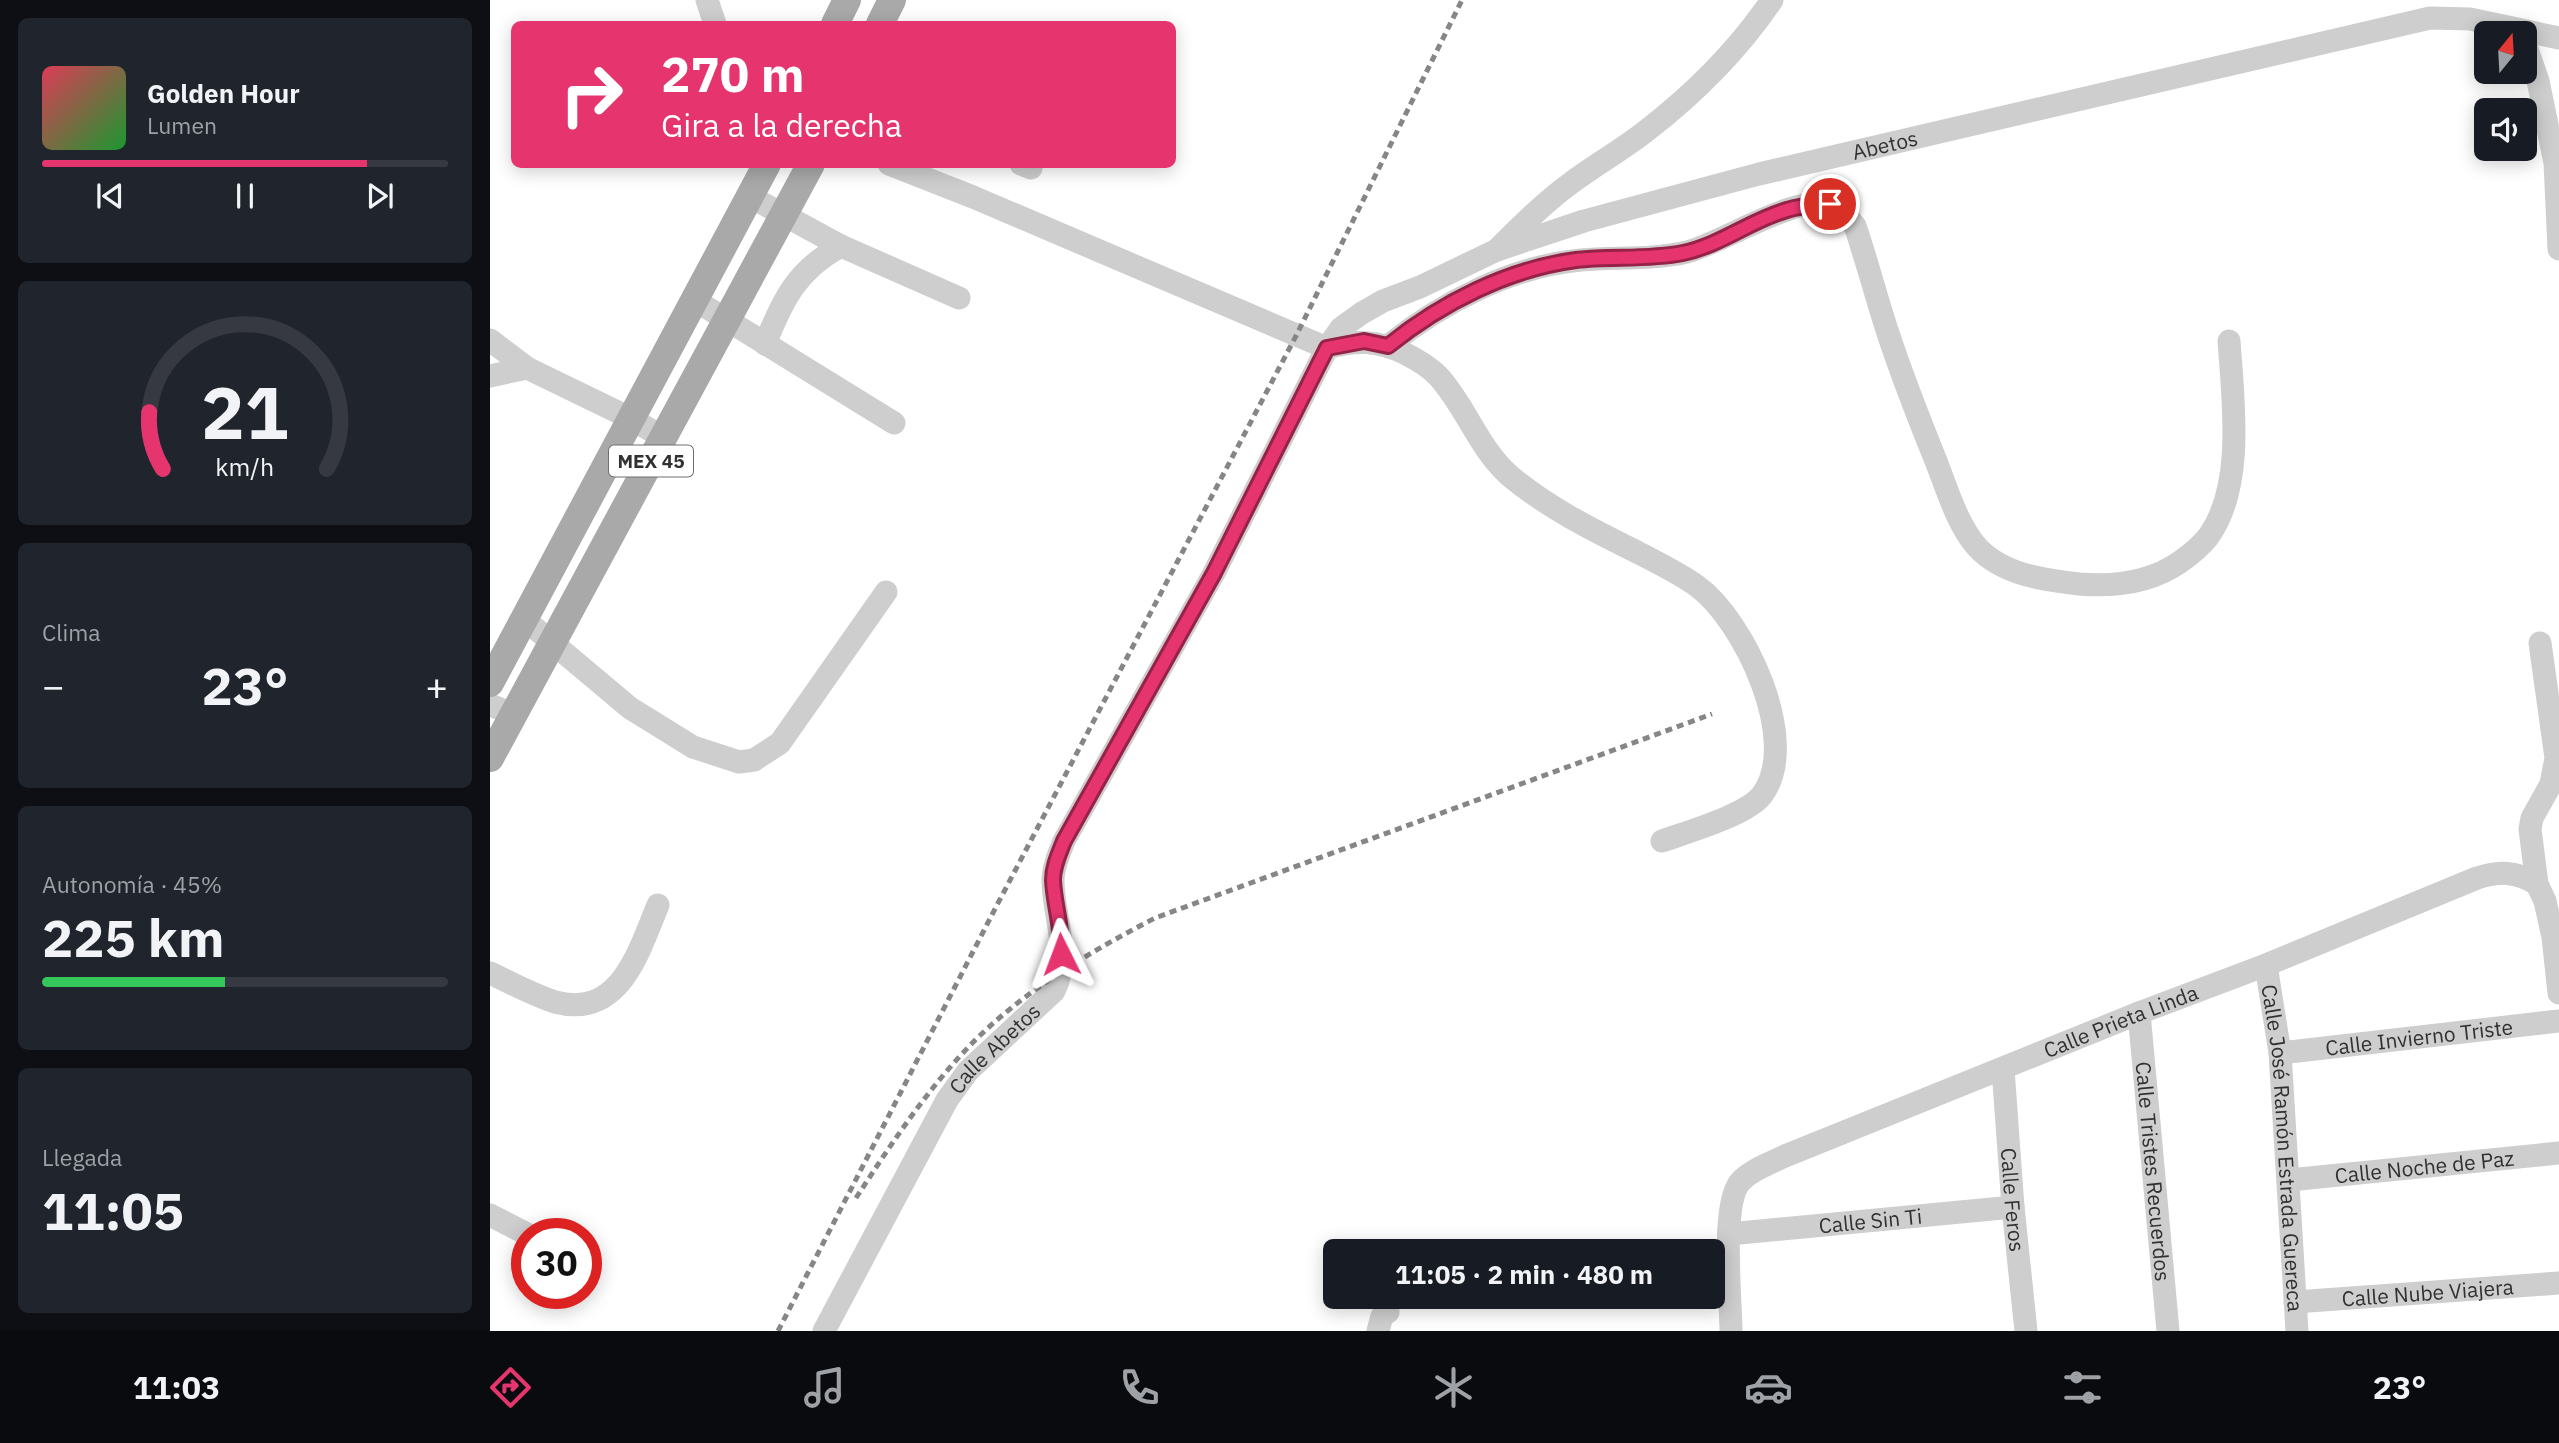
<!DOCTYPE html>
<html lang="es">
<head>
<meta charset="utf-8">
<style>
  :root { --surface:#171b24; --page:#20242c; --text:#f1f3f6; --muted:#9ea1a6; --line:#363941; --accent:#e6356e }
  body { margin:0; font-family:"IBM Plex Sans",sans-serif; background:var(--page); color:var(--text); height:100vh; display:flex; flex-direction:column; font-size:26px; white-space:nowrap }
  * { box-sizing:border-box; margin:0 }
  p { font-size:23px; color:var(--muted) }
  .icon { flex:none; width:38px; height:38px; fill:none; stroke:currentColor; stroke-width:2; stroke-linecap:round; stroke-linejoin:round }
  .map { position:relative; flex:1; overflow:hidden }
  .details { display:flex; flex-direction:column; gap:18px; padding:18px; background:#0d0f14; width:490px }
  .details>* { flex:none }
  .banner { position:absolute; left:21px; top:21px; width:665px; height:147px; border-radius:10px; box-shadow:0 4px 18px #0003; background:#e6356e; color:#fff; overflow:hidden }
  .needle { width:46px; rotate:18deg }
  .controls { position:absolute; left:1984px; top:21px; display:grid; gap:14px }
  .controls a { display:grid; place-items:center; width:63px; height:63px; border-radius:10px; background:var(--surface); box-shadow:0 4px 18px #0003; font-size:35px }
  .speed { position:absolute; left:21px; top:1218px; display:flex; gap:14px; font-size:35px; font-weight:700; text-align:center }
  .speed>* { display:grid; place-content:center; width:91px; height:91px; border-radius:50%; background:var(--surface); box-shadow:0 4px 18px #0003; line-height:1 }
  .speed .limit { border:10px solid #d22; background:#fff; color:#111 }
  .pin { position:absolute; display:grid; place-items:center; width:60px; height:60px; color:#fff; margin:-30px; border:4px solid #fff; border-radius:50%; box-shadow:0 2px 7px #0007 }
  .me { position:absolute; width:77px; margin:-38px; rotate:357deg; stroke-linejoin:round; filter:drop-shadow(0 0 5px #0008) }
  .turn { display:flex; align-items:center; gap:24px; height:147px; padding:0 35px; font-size:32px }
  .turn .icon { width:91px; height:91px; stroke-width:2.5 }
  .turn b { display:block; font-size:49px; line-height:60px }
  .big { font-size:52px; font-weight:700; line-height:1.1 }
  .details .tile { flex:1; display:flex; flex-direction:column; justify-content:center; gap:10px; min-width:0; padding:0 24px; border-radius:10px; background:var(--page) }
  .details .dial { align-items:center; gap:0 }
  .dial svg { height:182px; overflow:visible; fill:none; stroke:var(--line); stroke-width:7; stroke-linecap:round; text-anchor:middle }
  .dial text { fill:var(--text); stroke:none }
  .song { display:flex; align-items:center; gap:21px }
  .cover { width:84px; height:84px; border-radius:10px; background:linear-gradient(135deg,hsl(350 70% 55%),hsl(130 70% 35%)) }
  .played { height:7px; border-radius:4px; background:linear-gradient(90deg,var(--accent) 80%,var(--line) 80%) }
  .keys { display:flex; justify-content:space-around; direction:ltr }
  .heat { display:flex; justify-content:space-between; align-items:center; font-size:38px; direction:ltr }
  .charge { height:10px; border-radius:5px; background:linear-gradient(90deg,#34c759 45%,var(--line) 0) }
  .trip { position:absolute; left:833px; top:1239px; width:402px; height:70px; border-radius:10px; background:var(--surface); box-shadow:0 4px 18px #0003; font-weight:700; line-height:70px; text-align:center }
  .dock { display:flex; height:112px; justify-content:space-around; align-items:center; background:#090b0e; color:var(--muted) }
  .dock .icon { width:49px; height:49px }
  .dock .active { color:var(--accent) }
  .dock b { font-size:32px; color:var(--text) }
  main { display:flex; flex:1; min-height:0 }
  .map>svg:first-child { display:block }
</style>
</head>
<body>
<main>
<section class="details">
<div class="tile">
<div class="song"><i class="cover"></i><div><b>Golden Hour</b><p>Lumen</p></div></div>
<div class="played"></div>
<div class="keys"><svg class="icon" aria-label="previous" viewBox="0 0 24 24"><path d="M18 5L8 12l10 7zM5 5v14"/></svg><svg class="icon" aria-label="pause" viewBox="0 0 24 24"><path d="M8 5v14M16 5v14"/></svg><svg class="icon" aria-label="next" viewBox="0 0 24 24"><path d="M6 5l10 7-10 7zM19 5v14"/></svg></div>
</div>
<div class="tile dial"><svg viewBox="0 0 100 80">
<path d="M14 69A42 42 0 1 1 86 69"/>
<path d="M14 69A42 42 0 0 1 8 44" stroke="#e6356e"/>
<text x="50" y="56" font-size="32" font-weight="700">21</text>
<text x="50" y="72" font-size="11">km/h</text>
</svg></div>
<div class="tile"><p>Clima</p>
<div class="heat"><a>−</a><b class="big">23°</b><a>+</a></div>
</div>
<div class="tile"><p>Autonomía · 45%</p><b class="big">225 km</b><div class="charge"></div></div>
<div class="tile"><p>Llegada</p><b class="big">11:05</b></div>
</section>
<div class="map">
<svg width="2069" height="1331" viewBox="0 0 2069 1331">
  <rect width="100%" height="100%" fill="#fff"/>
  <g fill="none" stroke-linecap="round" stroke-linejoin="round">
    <g stroke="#cecece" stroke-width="23">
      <polyline points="217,0 225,24"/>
      <polyline points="2035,43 2048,81 2065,163 2069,249"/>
      <path d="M399,164l84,33 354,151c29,-8 50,-8 77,5 12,6 26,14 35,24 27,30 40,72 71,99 38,32 83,54 127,76 21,11 42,21 60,34 47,34 105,156 65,209 -15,20 -75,37 -100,46"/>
      <polyline points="531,164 541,168"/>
      <polyline points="259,196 351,246 469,298"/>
      <path d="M1009,248c23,-23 46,-46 72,-65 24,-18 51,-33 75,-52 48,-37 92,-81 126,-131"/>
      <polyline points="203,299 404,423"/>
      <polyline points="0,340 37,368 140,418 174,438"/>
      <path d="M275,344c18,-45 32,-74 76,-98"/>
      <path d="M898,346c53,-43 124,-80 193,-86 35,-3 72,0 106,-8 37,-10 111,-59 145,-47 11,5 16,12 23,21 12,35 21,71 33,107 14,43 31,86 48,128 11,28 21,63 41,86 26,28 67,33 102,37 36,3 71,-1 101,-22 10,-7 20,-15 28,-25 37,-50 25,-137 21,-196"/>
      <polyline points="0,376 37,368"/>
      <polyline points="34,619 140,708 203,747 249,762 264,760 290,743 396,592"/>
      <polyline points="2050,643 2066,758 2061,784 2042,818 2040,829 2047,884 2055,901 2063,937 2069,993"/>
      <polyline points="0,705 23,714"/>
      <path id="s1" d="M1776,965l14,88 17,278"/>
      <path d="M0,973c21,10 43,22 65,29 65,17 83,-49 103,-97"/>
      <path id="s2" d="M1649,1013l29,318"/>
      <path id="s3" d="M1790,1053l279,-32"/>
      <path id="s4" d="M1513,1069l10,138 13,124"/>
      <path id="s5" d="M1799,1180l270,-27"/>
      <polyline points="0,1215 37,1234"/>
      <path id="s6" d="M1239,1234l284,-27"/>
      <polyline points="96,1257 99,1258"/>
      <path id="s7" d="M1805,1302l264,-19"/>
      <path id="s8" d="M334,1331l123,-231 21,-29 86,-80c19,-37 -2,-75 -1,-113 1,-13 6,-25 11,-37l150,-268 113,-225 14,-20 21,-15 21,-12 37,-14 77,-37 87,-29 175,-47 671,-156 40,1 89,19"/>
      <polyline points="888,1331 892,1316 898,1312"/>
      <path id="s9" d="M1241,1331c0,-30 -11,-132 11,-151 11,-11 29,-17 43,-24l354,-143 127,-48 211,-87c23,-7 39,-7 60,6"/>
    </g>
    <g stroke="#a9a9a9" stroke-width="28">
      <polyline points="345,24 357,0"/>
      <polyline points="390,24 402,0"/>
      <polyline points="0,683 277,164"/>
      <polyline points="0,758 321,164"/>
    </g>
    <g stroke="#868686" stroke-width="5" stroke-dasharray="7 5" stroke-linecap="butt">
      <path d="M366,1198c41,-63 85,-130 142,-179 48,-41 101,-72 157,-101l557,-204"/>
      <polyline points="288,1331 507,905 807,334 972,0"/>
    </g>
  </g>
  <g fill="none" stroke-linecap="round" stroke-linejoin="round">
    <defs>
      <path id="route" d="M571,954c2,-25 -7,-49 -8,-74 0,-14 6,-26 11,-39l150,-268 113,-225 37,-7 24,5c53,-43 120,-77 188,-86 36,-4 72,0 107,-7 38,-8 68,-33 104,-43 14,-5 28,-5 43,-6"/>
    </defs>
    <use href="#route" stroke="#962248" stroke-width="18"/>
    <use href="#route" stroke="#e6356e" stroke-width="12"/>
  </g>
  <g text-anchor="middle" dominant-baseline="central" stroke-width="7" stroke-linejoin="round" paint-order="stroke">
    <rect fill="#fff" stroke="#6f6f6f" stroke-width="2" x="119" y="445.5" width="84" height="31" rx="5"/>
    <g font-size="19" font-weight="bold" fill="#313131">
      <text x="161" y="461">MEX 45</text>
    </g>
    <g font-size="21" fill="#313131" stroke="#fff">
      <text stroke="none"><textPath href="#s8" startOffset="1729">Abetos</textPath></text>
      <text stroke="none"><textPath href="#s9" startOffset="565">Calle Prieta Linda</textPath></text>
      <text stroke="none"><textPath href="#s3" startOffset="140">Calle Invierno Triste</textPath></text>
      <text stroke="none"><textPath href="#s8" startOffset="332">Calle Abetos</textPath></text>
      <text stroke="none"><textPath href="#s1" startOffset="184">Calle José Ramón Estrada Guereca</textPath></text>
      <text stroke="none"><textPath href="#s5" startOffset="136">Calle Noche de Paz</textPath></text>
      <text stroke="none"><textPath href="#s2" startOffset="159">Calle Tristes Recuerdos</textPath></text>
      <text stroke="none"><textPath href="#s4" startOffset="131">Calle Feros</textPath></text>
      <text stroke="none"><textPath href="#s6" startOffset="142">Calle Sin Ti</textPath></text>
      <text stroke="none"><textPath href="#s7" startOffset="133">Calle Nube Viajera</textPath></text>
    </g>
  </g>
</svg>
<div class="controls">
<a><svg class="needle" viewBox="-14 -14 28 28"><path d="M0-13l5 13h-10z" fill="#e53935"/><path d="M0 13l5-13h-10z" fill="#9ea1a6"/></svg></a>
<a><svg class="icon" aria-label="sound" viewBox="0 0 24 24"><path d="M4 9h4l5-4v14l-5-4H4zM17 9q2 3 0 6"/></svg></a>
</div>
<div class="speed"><div class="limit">30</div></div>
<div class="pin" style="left:1340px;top:204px;background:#d93025"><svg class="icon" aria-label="arrive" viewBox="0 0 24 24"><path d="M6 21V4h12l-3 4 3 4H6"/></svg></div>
<svg class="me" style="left:571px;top:954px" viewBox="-20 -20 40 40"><path d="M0-17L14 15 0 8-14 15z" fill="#e6356e" stroke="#fff" stroke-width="4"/></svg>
<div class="trip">11:05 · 2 min · 480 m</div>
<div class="banner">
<div class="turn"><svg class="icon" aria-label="right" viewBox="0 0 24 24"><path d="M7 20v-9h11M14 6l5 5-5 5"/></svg><div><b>270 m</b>Gira a la derecha</div></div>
</div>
</div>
</main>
<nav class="dock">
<b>11:03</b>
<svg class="icon active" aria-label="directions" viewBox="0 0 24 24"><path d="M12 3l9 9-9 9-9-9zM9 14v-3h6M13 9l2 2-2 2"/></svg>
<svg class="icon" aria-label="music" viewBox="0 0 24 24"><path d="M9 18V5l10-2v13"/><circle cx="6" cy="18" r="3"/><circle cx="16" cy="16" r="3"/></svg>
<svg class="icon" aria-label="phone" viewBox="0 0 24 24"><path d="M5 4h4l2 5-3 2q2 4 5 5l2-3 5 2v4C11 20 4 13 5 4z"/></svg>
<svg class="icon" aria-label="climate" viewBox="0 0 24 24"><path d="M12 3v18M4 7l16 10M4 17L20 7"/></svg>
<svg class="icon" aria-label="car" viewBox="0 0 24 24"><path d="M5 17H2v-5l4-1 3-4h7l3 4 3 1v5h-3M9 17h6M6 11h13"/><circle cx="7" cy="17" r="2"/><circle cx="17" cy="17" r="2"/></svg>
<svg class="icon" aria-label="filters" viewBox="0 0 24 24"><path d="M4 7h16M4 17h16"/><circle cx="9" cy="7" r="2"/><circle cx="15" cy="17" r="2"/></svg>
<b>23°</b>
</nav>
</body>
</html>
